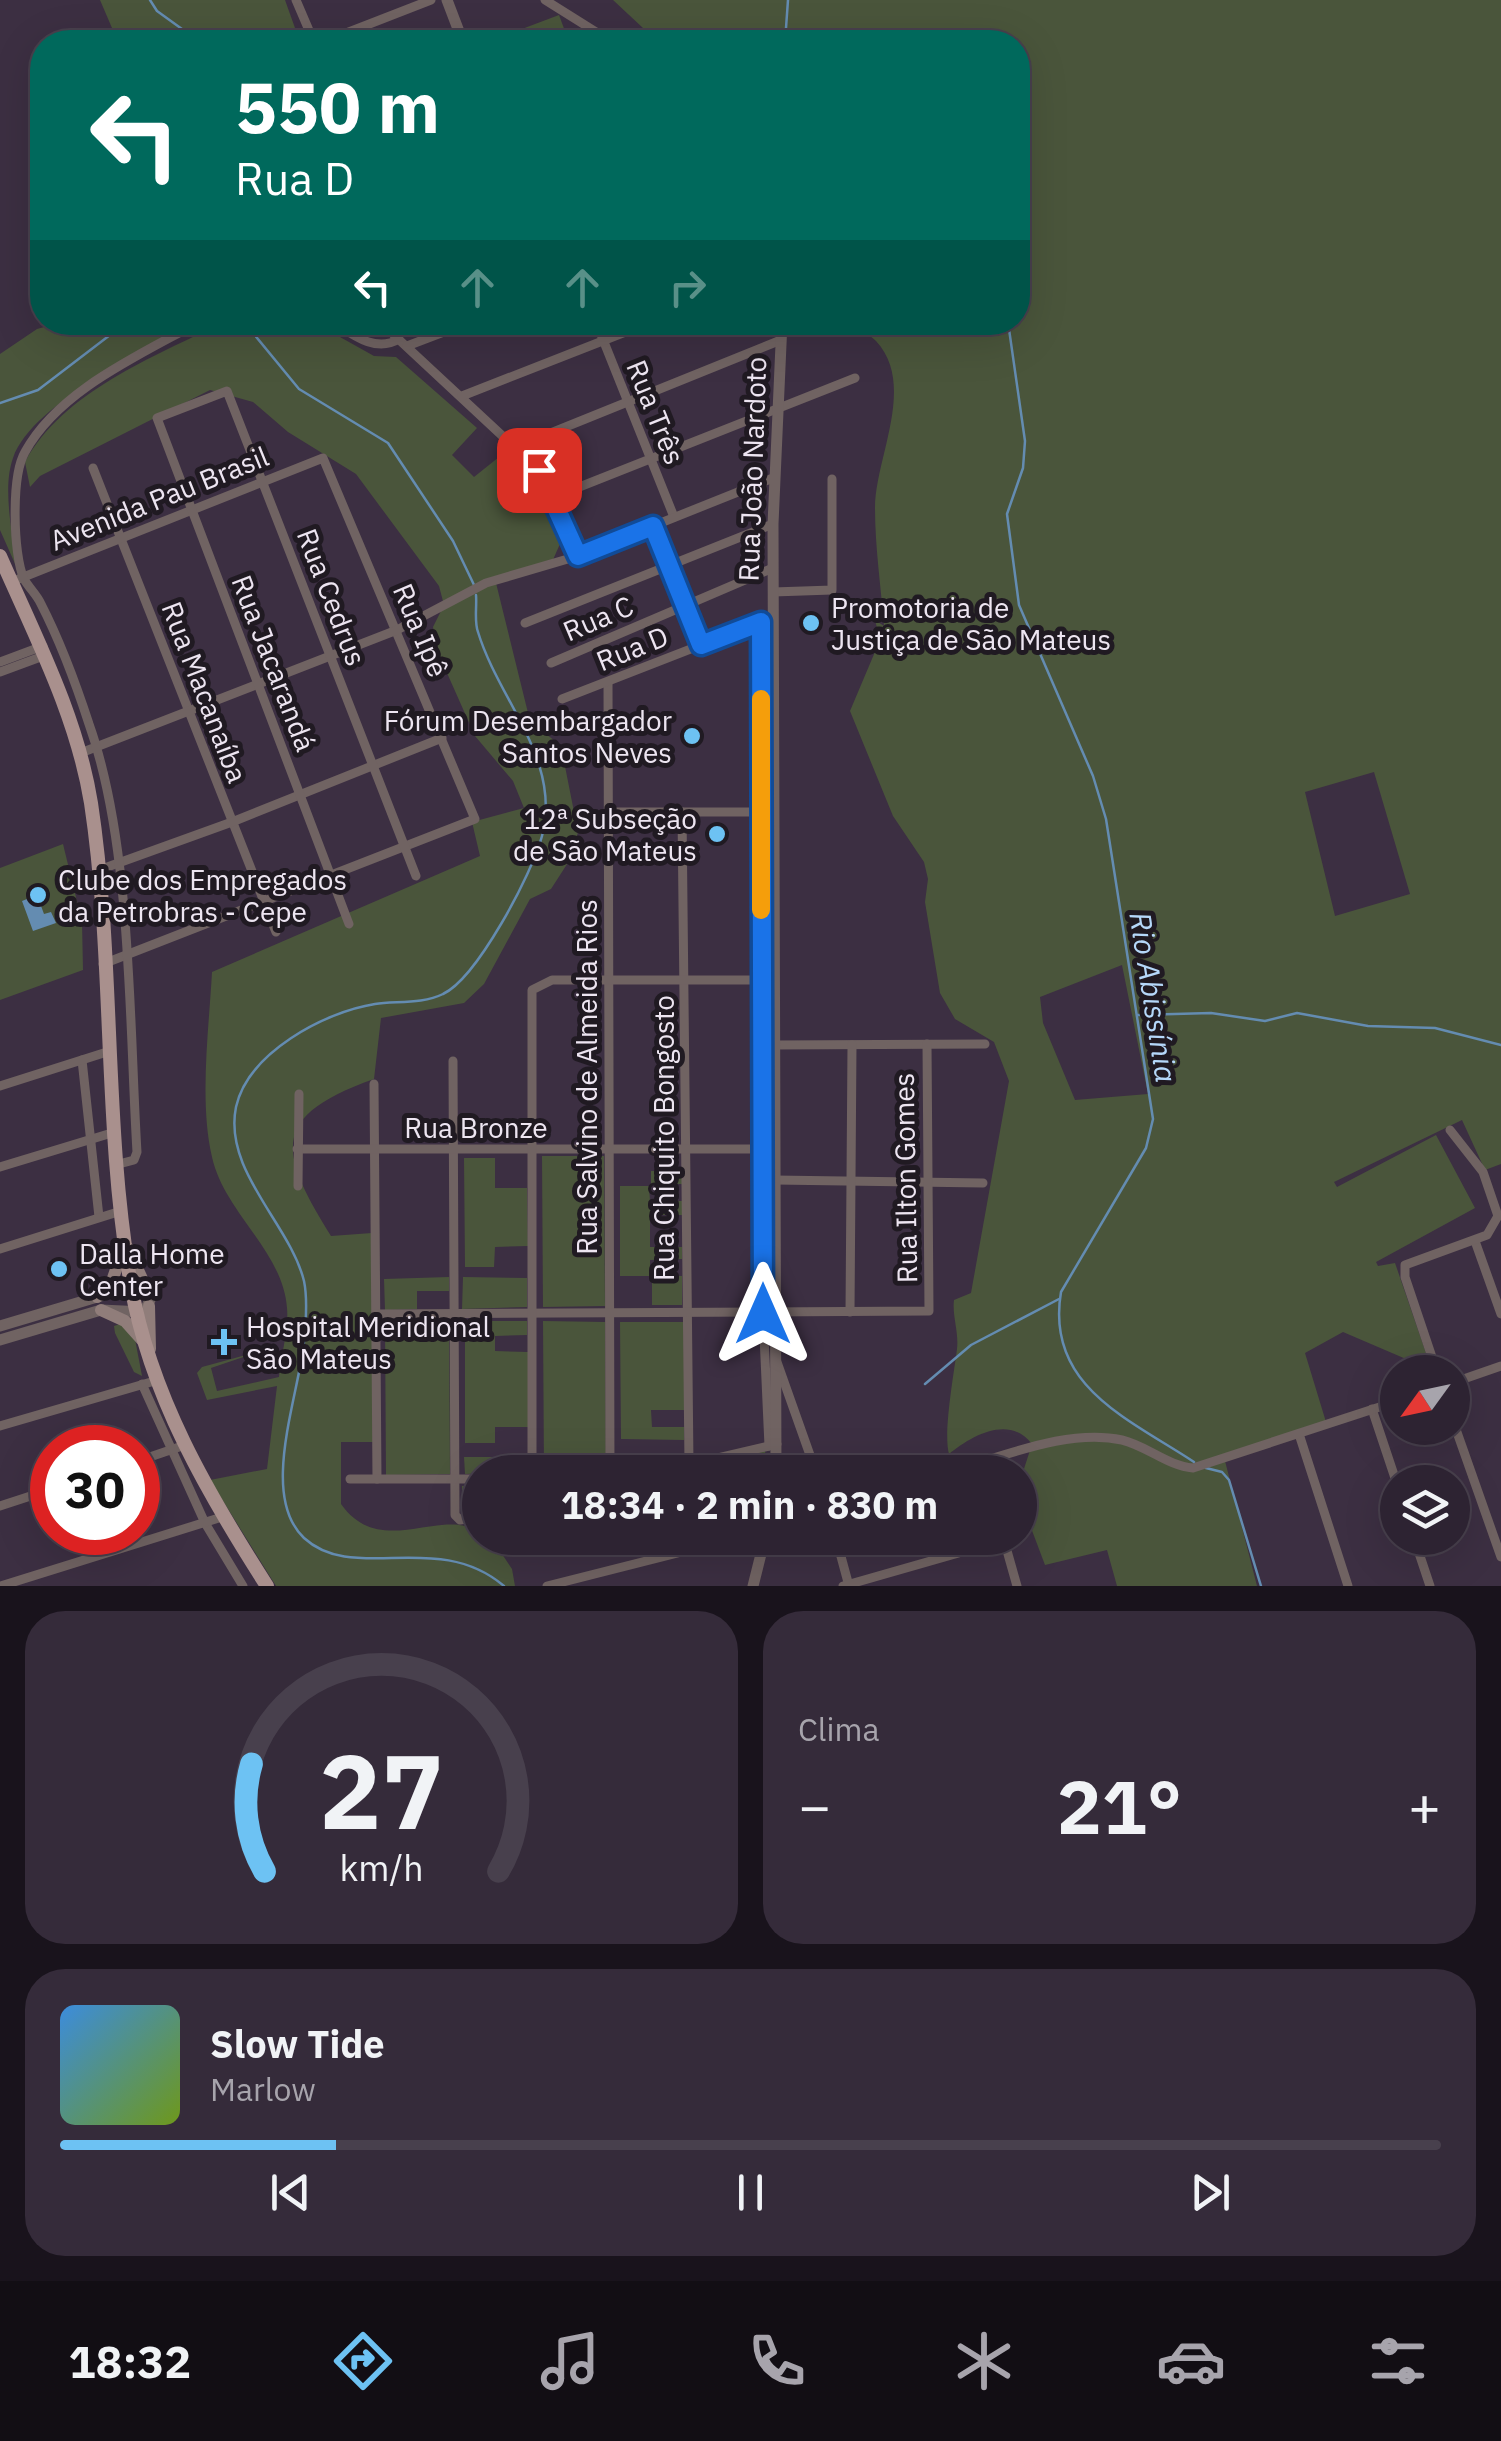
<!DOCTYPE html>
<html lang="pt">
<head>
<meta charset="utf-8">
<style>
  :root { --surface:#2d2332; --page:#352b3a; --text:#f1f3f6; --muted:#a7a4ac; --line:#48404d; --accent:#6dc2f3 }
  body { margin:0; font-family:"IBM Plex Sans",sans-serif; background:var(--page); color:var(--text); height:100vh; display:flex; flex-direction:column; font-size:38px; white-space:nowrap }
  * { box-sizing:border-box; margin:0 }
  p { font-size:32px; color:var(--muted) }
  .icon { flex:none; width:55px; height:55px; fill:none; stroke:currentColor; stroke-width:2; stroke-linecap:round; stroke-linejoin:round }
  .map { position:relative; height:1586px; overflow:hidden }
  .details { display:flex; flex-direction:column; gap:25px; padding:25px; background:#19131c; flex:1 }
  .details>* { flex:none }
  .guide { position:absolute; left:30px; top:30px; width:1000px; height:305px; border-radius:40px; box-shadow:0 10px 40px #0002,0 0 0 2px var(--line); background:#00695c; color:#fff; overflow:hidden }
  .needle { width:65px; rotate:237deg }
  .controls { position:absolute; left:1380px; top:1355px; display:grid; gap:20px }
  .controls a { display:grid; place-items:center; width:90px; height:90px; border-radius:50%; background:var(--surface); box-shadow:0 10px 40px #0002,0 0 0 2px var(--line); font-size:50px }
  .speed { position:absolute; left:30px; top:1425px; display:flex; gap:20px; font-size:50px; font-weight:700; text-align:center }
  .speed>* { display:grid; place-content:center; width:130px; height:130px; border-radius:50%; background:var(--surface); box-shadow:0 10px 40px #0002,0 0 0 2px var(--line); line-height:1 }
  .speed .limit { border:15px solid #d22; background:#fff; color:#111 }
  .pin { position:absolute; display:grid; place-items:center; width:85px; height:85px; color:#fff; margin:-42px; border-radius:20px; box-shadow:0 5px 15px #0006 }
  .me { position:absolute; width:110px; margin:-55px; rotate:0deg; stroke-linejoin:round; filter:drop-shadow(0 0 8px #0008) }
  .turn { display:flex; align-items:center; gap:35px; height:210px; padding:0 40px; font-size:45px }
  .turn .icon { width:130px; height:130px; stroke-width:2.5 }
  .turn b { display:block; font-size:70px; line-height:85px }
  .lanes { display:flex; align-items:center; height:95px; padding:0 40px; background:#0003; justify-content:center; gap:50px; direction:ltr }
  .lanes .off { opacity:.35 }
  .big { font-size:75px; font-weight:800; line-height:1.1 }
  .details .tile { flex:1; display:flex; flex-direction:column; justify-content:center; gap:15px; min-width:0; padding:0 35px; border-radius:40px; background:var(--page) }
  .details .dial { align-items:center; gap:0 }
  .dial svg { height:260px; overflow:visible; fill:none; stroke:var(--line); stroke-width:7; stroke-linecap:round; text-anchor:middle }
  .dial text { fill:var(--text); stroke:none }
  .song { display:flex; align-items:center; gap:30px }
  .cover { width:120px; height:120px; border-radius:15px; background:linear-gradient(135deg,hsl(210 70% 55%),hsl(80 70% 35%)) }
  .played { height:10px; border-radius:5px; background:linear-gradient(90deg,var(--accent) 20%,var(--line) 20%) }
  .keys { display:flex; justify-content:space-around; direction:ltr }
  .heat { display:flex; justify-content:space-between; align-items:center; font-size:55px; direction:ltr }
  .details .tiles { flex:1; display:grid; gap:25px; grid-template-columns:1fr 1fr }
  .tile:last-child { grid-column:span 2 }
  .trip { position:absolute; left:462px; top:1455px; width:575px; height:100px; border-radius:50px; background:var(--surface); box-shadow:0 10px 40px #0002,0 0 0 2px var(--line); font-weight:800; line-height:100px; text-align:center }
  .menu { display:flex; height:160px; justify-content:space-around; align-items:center; background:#120e14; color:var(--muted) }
  .menu .icon { width:70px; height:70px }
  .menu .active { color:var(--accent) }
  .menu b { font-size:45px; color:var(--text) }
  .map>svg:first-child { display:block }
</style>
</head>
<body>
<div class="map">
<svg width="1501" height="1586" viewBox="0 0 1501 1586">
  <rect width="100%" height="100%" fill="#3c2f42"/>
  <g fill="#4a553b" fill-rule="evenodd">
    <polygon points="100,0 285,0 300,42 118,42"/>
    <path d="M613,0h888v1164l-16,6 -23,-50 -128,62 3,5 99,-52 39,73 -99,54 2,4 17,-3 32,93 -14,6 -70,-30 -38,21 21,69 -101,39 32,125h-140l-10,-36 -62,15 -23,-61v-29l10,-31c-23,-30 -61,-8 -83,10 -6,-20 5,-81 8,-105 2,-17 -5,-33 -3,-49l17,-7 38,-212 -15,-39 -39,-23 -15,-26 -15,-91 3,-23 -4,-17 -31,-46 -43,-105 30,-71 -5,-20 9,6c-3,-39 -9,-79 -9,-118 0,-50 42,-123 1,-167 -7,-7 -18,-12 -26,-18l168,-1v-280h-372l-3,-14zM1374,772l36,122 -75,22 -30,-124zM1122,965l26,129 -73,6 -32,-77 -3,-26z"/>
    <polygon points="559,15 569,42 518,42 514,32"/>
    <path d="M59,323h141c-52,30 -166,77 -187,135 -11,31 0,76 3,108l-16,-36v-176l37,-25z"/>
    <path d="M222,323h93l59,33 22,1 81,71 -25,27 22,22 30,-24 31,32 28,52 -11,25 -56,21 34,138 31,25 17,86 -7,26 -20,31 -21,10 -46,85 -20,19 -83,15 -7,61c-104,37 -96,72 -43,157l41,-3 1,209h-32v62c40,56 99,2 139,28v6l12,1 20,30 3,17h-239l-66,-106 57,-11 10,-83 -70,14 -10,-27 5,-6 59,-16 -50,17 6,23 62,-14c2,-22 10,-48 8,-69 -4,-57 -63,-96 -75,-151 -13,-55 -3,-129 0,-185l268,-116 -8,-34 52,-14 -11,-27 -38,-45 -36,-81 -6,-28 11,-22 -5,-19 -83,-112 -68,-42 -35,-30 -43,-12 -170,86 -10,11 -5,-25c38,-70 128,-105 197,-139z"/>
    <polygon points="63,844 82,922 83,970 0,1000 0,868"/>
    <polygon points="542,1156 604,1156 605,1306 543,1307"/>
    <polygon points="464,1158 495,1158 495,1188 527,1188 528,1246 495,1247 494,1267 465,1267"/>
    <rect x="651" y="1171" width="31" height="13"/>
    <polygon points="620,1186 649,1186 650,1201 682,1201 683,1215 650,1215 650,1247 682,1247 682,1259 650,1260 650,1276 620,1276"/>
    <rect x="652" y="1276" width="30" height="29"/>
    <polygon points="449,1277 449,1291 417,1291 417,1309 385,1310 384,1279"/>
    <polygon points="463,1277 527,1278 527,1307 462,1309"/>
    <polygon points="385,1321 449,1321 450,1474 386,1475"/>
    <polygon points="465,1321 527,1321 527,1335 495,1336 495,1351 528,1352 528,1427 495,1427 495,1443 465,1443"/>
    <polygon points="543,1321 605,1322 606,1472 544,1471"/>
    <polygon points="620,1322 684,1322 684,1410 651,1410 652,1427 684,1427 684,1440 621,1439"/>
    <polygon points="120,1324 135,1339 142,1376 134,1372 115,1333 114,1326"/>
    <polygon points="765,1448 766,1472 689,1472"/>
    <polygon points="464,1457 528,1457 528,1472 465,1474"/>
    <polygon points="462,1486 480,1486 480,1514 462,1519"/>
  </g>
  <polygon fill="#648cb1" points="37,895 44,914 51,912 56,923 33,931 22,901"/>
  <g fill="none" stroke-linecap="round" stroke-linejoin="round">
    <g stroke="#648cb1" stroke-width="2.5">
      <polyline points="150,0 157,11 200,42"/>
      <polyline points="785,42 788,0"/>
      <polyline points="244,322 299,389 388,443 453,541 475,587"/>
      <path d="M1008,322l17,119 -2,27 -16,46 12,91 74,171 13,43 47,300 -7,29 -85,144c-16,94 68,127 133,170"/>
      <polyline points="0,403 38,390 127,322"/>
      <path d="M476,595c1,12 -2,27 2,37 21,69 84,128 64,204 -10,38 -65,142 -99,158 -20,10 -47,7 -68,10 -51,8 -127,49 -139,103 -13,64 54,117 68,174 4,19 2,41 0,60 -5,55 -45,154 0,197 50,46 133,-9 200,48"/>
      <polyline points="1138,1015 1211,1013 1265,1021 1297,1013 1368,1026 1435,1028 1501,1045"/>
      <polyline points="925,1384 971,1345 1059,1299"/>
      <polyline points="1206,1468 1222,1472 1229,1480 1261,1586"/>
    </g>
    <g stroke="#706362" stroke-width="9">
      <polyline points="296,0 314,42"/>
      <polyline points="545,0 612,42"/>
      <polyline points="323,42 431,0"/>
      <path d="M333,322c20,13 43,31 66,17"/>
      <polyline points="380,322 539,470 578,556"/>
      <polyline points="596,322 674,517"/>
      <polyline points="407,346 470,322"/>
      <polyline points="462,396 651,322"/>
      <polyline points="516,447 781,340"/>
      <polyline points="93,468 276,932"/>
      <polyline points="554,497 855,378"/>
      <polyline points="653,526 701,645"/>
      <polyline points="11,582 323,458 475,819 103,964"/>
      <polyline points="773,592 832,590 832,479"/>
      <polyline points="761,621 763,1314 769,1446 777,1444"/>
      <polyline points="525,623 773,524"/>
      <polyline points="0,662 43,646"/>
      <polyline points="551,663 773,568"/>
      <polyline points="0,672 46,655"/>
      <polyline points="608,682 610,1472"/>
      <polyline points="562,699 773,617"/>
      <polyline points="78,754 397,630 486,583 578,556 773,478"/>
      <polyline points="609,812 762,812"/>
      <polyline points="682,812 689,1464"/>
      <polyline points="99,870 232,822 442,738"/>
      <polyline points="349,924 157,418 227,391 416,876"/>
      <polyline points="774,1045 985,1044"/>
      <polyline points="82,1060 99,1217"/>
      <polyline points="453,1061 455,1515 460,1520 480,1517"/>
      <polyline points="374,1084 377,1479"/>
      <polyline points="0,1086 110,1051"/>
      <polyline points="297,1149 764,1149"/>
      <path d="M119,1164l15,-4 3,-8c-8,-130 -5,-307 -48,-428 -13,-40 -29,-83 -48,-120 -4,-9 -12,-16 -17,-25 -11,-24 -13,-103 1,-127 34,-62 115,-97 174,-130"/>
      <polyline points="0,1167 115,1132"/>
      <polyline points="775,1180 983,1183"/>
      <polyline points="298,1186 299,1094"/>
      <polyline points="1475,1241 1501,1314"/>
      <polyline points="0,1249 121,1211"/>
      <polyline points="850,1312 852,1045"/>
      <polyline points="376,1314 929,1311 927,1044"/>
      <polyline points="777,1362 816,1472"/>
      <polyline points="1437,1372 1405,1277 1405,1265 1487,1235 1498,1216 1483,1172 1450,1130"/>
      <polyline points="1452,1383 1501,1366"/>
      <polyline points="142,1384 205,1523 243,1586"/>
      <polyline points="1372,1409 1398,1487"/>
      <polyline points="1452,1418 1501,1557"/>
      <polyline points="0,1426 158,1380"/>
      <polyline points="1299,1434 1348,1586"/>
      <polyline points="138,1461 185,1445"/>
      <polyline points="532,1472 532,990 552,980 764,980"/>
      <polyline points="658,1472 769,1446"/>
      <path d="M947,1472c54,-14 119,-44 175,-32 25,6 46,26 71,28l205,-67"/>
      <polyline points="350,1479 480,1479"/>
      <polyline points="0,1506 52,1489"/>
      <polyline points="836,1538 849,1586"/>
      <polyline points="1414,1538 1430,1586"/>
      <polyline points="1,1586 222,1517"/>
      <polyline points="547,1586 737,1538"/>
      <polyline points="843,1586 1004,1540 1017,1586"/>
    </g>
    <g stroke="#706362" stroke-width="11">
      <polyline points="447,0 463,42"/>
      <polyline points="0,1326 134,1286 144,1288 150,1300 144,1312 101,1310 0,1340"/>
      <polyline points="776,1472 773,524 782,322"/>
      <polyline points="753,1586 765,1538"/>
    </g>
    <g stroke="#907d7a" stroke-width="12">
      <polyline points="128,1248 148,1292"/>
      <polyline points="97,1297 111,1284 123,1249"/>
      <polyline points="149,1306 150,1349"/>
      <polyline points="101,1310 125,1321 142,1340"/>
    </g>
    <path stroke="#a9908d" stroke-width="14" d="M0,556c35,80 77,160 91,247 24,159 12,323 40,482 19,110 77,209 136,301"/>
  </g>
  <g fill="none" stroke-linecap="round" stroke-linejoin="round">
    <defs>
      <polyline id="route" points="539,470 578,556 653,526 701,645 761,622 763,1314"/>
    </defs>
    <use href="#route" stroke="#114b97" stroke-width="25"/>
    <use href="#route" stroke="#1a73e8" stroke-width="18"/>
    <polyline stroke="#f59e0b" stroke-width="18" points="761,699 761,910"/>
  </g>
  <g fill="#6dc2f3" stroke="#201a22" stroke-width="4">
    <circle cx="811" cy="623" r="10"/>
    <circle cx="692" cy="736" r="10"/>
    <circle cx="717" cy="834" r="10"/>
    <circle cx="38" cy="895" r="10"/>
    <circle cx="59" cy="1269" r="10"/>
    <path d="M219 1327h10v10h10v10h-10v10h-10v-10h-10v-10h10z"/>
  </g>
  <g text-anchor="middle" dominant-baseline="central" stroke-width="10" stroke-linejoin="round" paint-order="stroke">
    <g font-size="28" fill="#ede5f1" stroke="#201a22">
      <text transform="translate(656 412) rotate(68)">Rua Três</text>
      <text transform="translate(752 469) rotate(-88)">Rua João Nardoto</text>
      <text transform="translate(159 498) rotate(-22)">Avenida Pau Brasil</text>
      <text transform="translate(332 597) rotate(69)">Rua Cedrus</text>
      <text transform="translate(598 618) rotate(-23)">Rua C</text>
      <text transform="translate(421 630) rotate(67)">Rua Ipê</text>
      <text transform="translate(632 648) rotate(-22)">Rua D</text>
      <text transform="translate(274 663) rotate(69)">Rua Jacarandá</text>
      <text transform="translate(205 692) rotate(69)">Rua Macanaíba</text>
      <text transform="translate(586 1077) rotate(-90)">Rua Salvino de Almeida Rios</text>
      <text x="476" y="1127">Rua Bronze</text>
      <text transform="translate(663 1138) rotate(-90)">Rua Chiquito Bongosto</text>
      <text transform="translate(905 1178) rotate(-91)">Rua Ilton Gomes</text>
    </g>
    <g font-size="28" fill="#ede5f1" stroke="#201a22" text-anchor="start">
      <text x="831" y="607">Promotoria de<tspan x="831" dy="32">Justiça de São Mateus</tspan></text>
      <text x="672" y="720" text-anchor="end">Fórum Desembargador<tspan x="672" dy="32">Santos Neves</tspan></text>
      <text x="697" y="818" text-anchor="end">12ª Subseção<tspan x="697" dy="32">de São Mateus</tspan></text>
      <text x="58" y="879">Clube dos Empregados<tspan x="58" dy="32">da Petrobras - Cepe</tspan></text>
      <text x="79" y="1253">Dalla Home<tspan x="79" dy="32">Center</tspan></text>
      <text x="246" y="1326">Hospital Meridional<tspan x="246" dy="32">São Mateus</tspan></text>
    </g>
    <g font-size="30" font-style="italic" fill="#b5d8fa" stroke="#201a22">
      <text transform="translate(1154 997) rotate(81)">Rio Abissínia</text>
    </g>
  </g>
</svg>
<div class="controls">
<a><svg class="needle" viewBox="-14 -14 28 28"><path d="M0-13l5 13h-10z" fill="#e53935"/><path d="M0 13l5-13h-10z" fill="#a7a4ac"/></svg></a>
<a><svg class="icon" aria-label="layers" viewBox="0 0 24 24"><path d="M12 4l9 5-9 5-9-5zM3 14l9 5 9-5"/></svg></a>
</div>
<div class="speed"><div class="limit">30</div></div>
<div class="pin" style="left:539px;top:470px;background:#d93025"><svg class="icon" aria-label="arrive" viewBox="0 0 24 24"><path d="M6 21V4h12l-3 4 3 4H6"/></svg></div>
<svg class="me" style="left:763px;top:1314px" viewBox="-20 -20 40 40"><path d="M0-17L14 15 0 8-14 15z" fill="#1a73e8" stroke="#fff" stroke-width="4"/></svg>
<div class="trip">18:34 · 2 min · 830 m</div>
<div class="guide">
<div class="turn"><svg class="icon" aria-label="left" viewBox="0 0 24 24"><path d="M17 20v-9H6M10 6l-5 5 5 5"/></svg><div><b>550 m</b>Rua D</div></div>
<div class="lanes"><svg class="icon" aria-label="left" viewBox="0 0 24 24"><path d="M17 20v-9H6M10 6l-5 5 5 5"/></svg><svg class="icon off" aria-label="ahead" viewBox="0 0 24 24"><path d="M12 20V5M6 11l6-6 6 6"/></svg><svg class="icon off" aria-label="ahead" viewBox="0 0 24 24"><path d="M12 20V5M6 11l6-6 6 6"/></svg><svg class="icon off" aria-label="right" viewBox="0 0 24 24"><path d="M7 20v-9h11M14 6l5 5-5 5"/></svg></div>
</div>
</div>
<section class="details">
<div class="tiles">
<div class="tile dial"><svg viewBox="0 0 100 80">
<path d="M14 69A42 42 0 1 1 86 69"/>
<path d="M14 69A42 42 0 0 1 10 36" stroke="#6dc2f3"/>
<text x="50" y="56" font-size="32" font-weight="700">27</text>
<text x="50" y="72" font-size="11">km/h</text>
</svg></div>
<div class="tile"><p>Clima</p>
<div class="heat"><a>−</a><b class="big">21°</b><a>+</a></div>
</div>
<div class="tile">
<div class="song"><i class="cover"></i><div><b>Slow Tide</b><p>Marlow</p></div></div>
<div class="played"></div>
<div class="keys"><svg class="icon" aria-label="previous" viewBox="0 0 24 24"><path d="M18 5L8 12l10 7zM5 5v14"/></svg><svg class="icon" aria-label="pause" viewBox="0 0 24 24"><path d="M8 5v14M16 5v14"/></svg><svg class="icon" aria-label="next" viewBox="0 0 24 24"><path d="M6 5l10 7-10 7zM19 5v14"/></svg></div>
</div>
</div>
</section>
<nav class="menu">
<b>18:32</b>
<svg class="icon active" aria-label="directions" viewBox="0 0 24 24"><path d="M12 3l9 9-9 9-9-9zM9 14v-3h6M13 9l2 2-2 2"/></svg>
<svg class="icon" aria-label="music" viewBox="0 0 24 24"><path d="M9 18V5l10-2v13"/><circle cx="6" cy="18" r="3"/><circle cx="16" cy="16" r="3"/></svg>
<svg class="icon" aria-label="phone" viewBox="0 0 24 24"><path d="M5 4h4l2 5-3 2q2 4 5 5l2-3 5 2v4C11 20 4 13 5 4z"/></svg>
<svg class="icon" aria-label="climate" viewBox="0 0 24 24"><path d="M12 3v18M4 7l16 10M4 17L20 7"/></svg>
<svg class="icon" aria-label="car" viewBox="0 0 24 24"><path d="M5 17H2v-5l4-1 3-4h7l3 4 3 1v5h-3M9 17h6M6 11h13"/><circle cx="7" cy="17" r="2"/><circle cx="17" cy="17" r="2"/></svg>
<svg class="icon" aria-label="filters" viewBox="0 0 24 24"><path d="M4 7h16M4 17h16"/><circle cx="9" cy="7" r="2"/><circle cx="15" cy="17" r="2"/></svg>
</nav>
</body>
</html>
